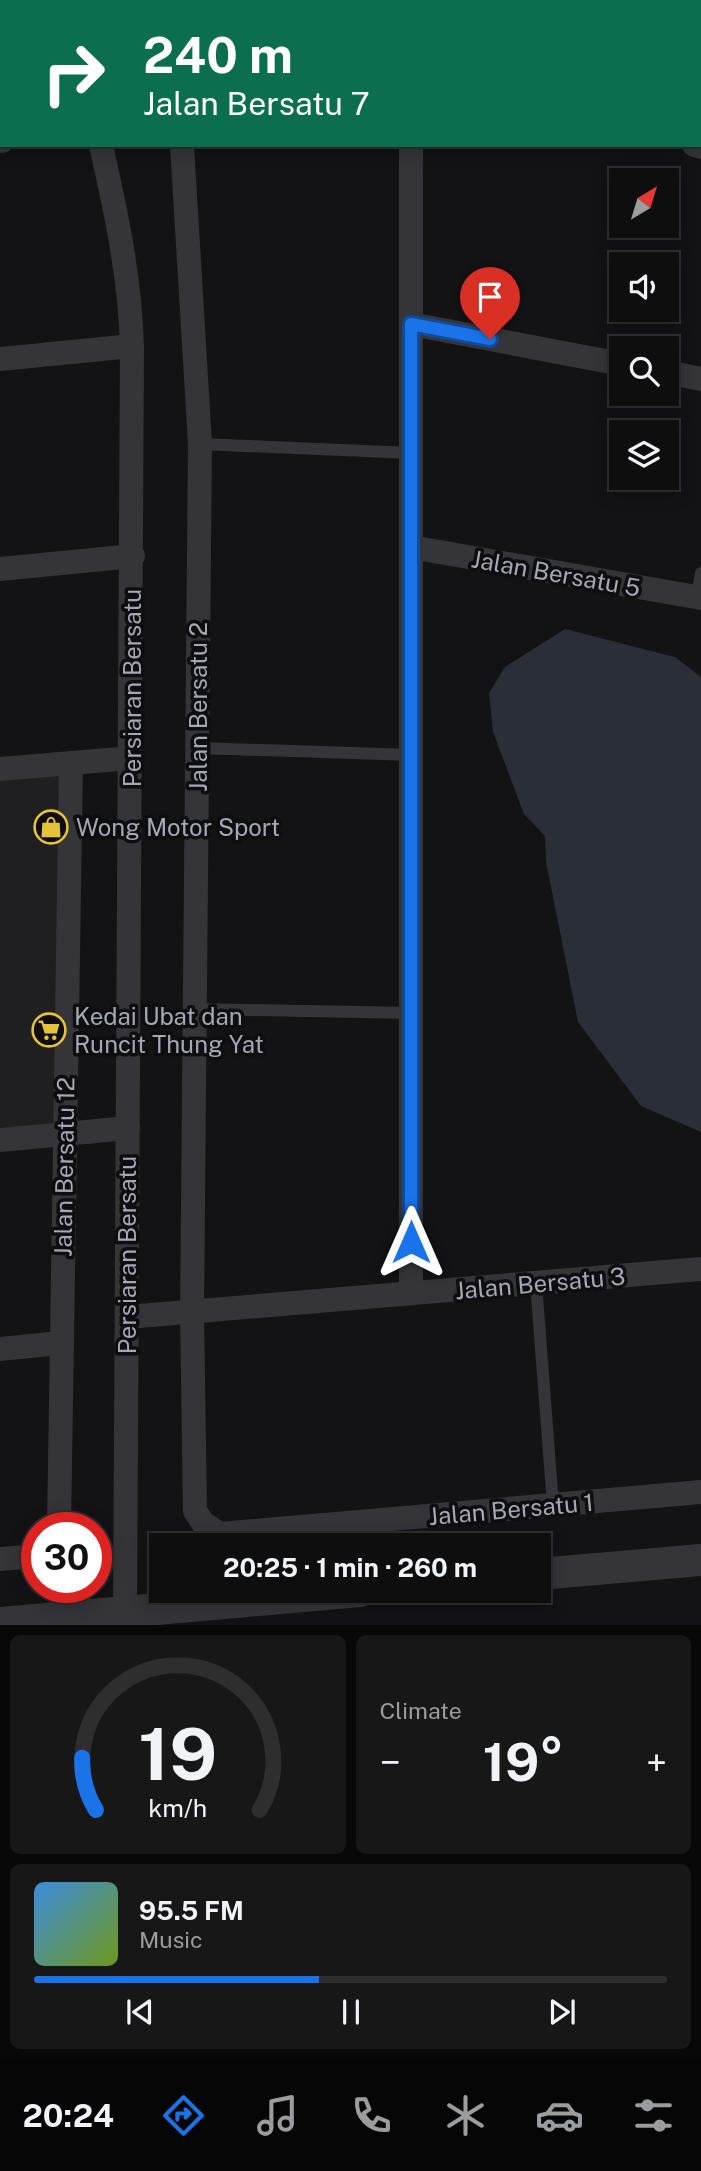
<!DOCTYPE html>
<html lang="en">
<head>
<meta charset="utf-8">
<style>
  :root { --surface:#0e0e0f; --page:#171718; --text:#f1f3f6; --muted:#9b9c9e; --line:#2e2e2f; --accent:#1a73e8 }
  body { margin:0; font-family:"Public Sans",sans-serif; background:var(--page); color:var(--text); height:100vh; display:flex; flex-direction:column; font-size:26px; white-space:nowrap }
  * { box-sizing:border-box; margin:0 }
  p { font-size:23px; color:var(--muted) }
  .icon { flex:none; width:38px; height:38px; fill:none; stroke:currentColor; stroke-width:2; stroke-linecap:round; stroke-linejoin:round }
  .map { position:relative; height:1625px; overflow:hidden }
  .panel { display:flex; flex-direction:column; gap:10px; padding:10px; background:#080808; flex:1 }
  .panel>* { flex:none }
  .top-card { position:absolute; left:0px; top:0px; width:702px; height:147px; box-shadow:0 4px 18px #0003,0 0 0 2px var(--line); background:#0b6e4f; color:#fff; overflow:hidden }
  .needle { width:46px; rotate:38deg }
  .fabs { position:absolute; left:609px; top:168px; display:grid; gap:14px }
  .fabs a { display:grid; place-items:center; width:70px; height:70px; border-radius:0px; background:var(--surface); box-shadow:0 4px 18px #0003,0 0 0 2px var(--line); font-size:35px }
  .speed { position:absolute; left:21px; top:1512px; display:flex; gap:14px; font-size:35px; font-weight:700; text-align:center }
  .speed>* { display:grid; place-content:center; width:91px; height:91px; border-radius:50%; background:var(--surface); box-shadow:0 4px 18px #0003,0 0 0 2px var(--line); line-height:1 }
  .speed .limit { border:10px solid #d22; background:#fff; color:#111 }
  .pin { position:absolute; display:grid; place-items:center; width:60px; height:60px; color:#fff; margin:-72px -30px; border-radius:50% 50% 50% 0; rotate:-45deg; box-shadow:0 0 7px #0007 }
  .pin .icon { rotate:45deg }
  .me { position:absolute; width:77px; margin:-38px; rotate:0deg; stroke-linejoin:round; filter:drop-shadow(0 0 5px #0008) }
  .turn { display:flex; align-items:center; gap:24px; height:147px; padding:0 28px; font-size:32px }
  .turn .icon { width:91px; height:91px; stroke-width:2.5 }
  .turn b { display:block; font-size:49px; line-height:60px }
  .big { font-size:52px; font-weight:700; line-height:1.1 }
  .panel .widget { flex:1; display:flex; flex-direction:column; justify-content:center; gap:10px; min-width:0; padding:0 24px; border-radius:10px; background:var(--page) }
  .panel .dial { align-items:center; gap:0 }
  .dial svg { height:182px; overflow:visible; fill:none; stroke:var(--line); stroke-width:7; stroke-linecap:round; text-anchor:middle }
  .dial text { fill:var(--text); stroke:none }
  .song { display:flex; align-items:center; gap:21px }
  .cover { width:84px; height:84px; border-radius:10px; background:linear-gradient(135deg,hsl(210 70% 55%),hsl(80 70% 35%)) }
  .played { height:7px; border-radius:4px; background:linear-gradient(90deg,var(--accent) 45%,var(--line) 45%) }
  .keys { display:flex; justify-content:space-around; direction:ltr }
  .heat { display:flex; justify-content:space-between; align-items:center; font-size:38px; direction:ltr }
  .panel .tiles { flex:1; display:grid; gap:10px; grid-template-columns:1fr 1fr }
  .widget:last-child { grid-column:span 2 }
  .trip { position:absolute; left:149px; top:1533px; width:402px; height:70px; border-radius:0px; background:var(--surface); box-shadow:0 4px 18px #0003,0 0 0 2px var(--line); font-weight:700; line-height:70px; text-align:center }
  .tab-bar { display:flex; height:112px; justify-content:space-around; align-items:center; background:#060606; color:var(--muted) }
  .tab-bar .icon { width:49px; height:49px }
  .tab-bar .current { color:var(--accent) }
  .tab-bar b { font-size:32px; color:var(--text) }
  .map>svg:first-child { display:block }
</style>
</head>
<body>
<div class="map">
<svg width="701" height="1625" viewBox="0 0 701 1625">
  <rect width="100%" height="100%" fill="#131214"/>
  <polygon fill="#1f1f21" points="61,775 54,1123 0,1131 0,780"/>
  <polygon fill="#2a2f37" points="565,629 675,657 701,677 701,1132 641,1106 578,1022 546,862 545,836 524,814 493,732 489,693 505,667"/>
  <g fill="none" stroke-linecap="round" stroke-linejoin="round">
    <g stroke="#343439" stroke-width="12">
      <polyline points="200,444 412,453"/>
      <polyline points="697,597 701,573"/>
      <polyline points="197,748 412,755"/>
      <polyline points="195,1009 411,1013"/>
      <polyline points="536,1283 553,1505"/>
    </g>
    <g stroke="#343439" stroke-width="24">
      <polyline points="67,0 68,2"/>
      <polyline points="0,141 2,141"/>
      <path d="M101,145c15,67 29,132 31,201l-7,1266"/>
      <polyline points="182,145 200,444 192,1312 195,1511 203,1523 220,1534 701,1492"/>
      <polyline points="411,145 411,1293"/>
      <polyline points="694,145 701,147"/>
      <polyline points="411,324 621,364"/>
      <polyline points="0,359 132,346"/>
      <polyline points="667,372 701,379"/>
      <polyline points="411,547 701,598"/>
      <polyline points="0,569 133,556"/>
      <polyline points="0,769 131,758"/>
      <polyline points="0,1140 128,1128"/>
      <polyline points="127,1317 701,1269"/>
      <polyline points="0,1349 60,1343"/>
      <polyline points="59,1528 71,763"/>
      <polyline points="0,1559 37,1556"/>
    </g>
    <g stroke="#343439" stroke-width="32">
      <polyline points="539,1574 701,1560"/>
      <polyline points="0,1623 360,1591"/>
    </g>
  </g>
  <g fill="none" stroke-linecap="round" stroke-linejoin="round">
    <defs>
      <polyline id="route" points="411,1242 411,324 490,339"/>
    </defs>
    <use href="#route" stroke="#114b97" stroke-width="18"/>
    <use href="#route" stroke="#1a73e8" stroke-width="12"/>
  </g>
  <defs>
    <symbol id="shop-ring" viewBox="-11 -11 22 22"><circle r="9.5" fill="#0e0d0f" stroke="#e5c339" stroke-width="1.5"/><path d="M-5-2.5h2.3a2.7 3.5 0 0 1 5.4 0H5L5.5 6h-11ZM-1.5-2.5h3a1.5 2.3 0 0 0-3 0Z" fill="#e5c339"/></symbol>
    <symbol id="supermarket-ring" viewBox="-11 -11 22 22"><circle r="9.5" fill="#0e0d0f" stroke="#e5c339" stroke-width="1.5"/><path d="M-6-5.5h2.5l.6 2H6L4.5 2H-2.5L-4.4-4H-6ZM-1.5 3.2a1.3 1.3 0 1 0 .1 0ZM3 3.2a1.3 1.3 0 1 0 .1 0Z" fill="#e5c339"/></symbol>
  </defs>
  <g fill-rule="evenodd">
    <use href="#shop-ring" x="32" y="808" width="38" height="38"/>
    <use href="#supermarket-ring" x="30" y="1011" width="38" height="38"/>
  </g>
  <g text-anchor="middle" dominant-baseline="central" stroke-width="7" stroke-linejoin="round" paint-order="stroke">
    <g font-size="24" fill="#a5a7b3" stroke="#0e0d0f">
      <text transform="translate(556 573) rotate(10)">Jalan Bersatu 5</text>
      <text transform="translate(132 688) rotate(-90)">Persiaran Bersatu</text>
      <text transform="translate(198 707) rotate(-90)">Jalan Bersatu 2</text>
      <text transform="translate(64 1167) rotate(-89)">Jalan Bersatu 12</text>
      <text transform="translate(127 1255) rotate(-90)">Persiaran Bersatu</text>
      <text transform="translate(540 1283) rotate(-5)">Jalan Bersatu 3</text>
      <text transform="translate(511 1509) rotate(-5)">Jalan Bersatu 1</text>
    </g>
    <g font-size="24" fill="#a5a7b3" stroke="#0e0d0f" text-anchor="start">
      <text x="76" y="827">Wong Motor Sport</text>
      <text x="74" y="1016">Kedai Ubat dan<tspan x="74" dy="28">Runcit Thung Yat</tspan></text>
    </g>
  </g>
</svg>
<div class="fabs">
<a><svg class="needle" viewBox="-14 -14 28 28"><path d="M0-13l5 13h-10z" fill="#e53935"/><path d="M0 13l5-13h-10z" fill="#9b9c9e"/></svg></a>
<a><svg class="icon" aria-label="sound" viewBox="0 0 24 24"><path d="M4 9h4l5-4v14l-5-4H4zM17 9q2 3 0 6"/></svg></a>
<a><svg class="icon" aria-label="search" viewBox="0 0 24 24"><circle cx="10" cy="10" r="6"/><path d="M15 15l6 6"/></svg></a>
<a><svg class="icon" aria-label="layers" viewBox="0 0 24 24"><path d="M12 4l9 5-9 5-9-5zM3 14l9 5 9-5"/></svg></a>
</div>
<div class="speed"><div class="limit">30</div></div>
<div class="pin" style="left:490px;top:339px;background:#d93025"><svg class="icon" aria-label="arrive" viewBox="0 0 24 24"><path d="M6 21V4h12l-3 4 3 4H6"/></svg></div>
<svg class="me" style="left:411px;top:1242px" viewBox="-20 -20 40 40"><path d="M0-17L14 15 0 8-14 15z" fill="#1a73e8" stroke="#fff" stroke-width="4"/></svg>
<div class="trip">20:25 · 1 min · 260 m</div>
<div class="top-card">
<div class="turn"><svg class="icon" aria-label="right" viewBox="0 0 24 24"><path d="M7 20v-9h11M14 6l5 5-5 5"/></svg><div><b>240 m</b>Jalan Bersatu 7</div></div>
</div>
</div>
<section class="panel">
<div class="tiles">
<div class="widget dial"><svg viewBox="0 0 100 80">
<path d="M14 69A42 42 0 1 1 86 69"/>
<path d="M14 69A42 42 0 0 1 8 46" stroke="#1a73e8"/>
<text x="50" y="56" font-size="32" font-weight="700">19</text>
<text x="50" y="72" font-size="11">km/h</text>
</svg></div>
<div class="widget"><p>Climate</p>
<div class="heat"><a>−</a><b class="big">19°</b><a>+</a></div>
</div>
<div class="widget">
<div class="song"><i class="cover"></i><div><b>95.5 FM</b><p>Music</p></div></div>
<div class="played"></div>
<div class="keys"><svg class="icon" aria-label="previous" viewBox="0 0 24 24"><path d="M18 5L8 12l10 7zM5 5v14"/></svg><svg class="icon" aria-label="pause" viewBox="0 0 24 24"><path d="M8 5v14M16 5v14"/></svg><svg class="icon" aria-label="next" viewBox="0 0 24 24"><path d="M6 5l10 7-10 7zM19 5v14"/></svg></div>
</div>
</div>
</section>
<nav class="tab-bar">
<b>20:24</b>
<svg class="icon current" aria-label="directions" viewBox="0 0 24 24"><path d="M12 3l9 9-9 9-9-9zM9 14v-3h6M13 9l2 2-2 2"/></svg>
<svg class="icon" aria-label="music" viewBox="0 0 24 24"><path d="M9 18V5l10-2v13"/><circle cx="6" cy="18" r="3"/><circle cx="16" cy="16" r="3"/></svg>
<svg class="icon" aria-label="phone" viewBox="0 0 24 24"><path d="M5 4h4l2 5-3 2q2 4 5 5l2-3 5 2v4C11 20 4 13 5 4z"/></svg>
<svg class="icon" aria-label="climate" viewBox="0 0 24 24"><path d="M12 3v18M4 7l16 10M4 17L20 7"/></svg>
<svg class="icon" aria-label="car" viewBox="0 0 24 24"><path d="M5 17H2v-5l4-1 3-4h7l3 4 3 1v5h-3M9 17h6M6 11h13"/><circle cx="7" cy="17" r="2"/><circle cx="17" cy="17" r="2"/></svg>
<svg class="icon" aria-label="filters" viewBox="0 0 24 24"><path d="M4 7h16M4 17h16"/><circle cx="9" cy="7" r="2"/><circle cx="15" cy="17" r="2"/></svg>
</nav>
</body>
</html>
